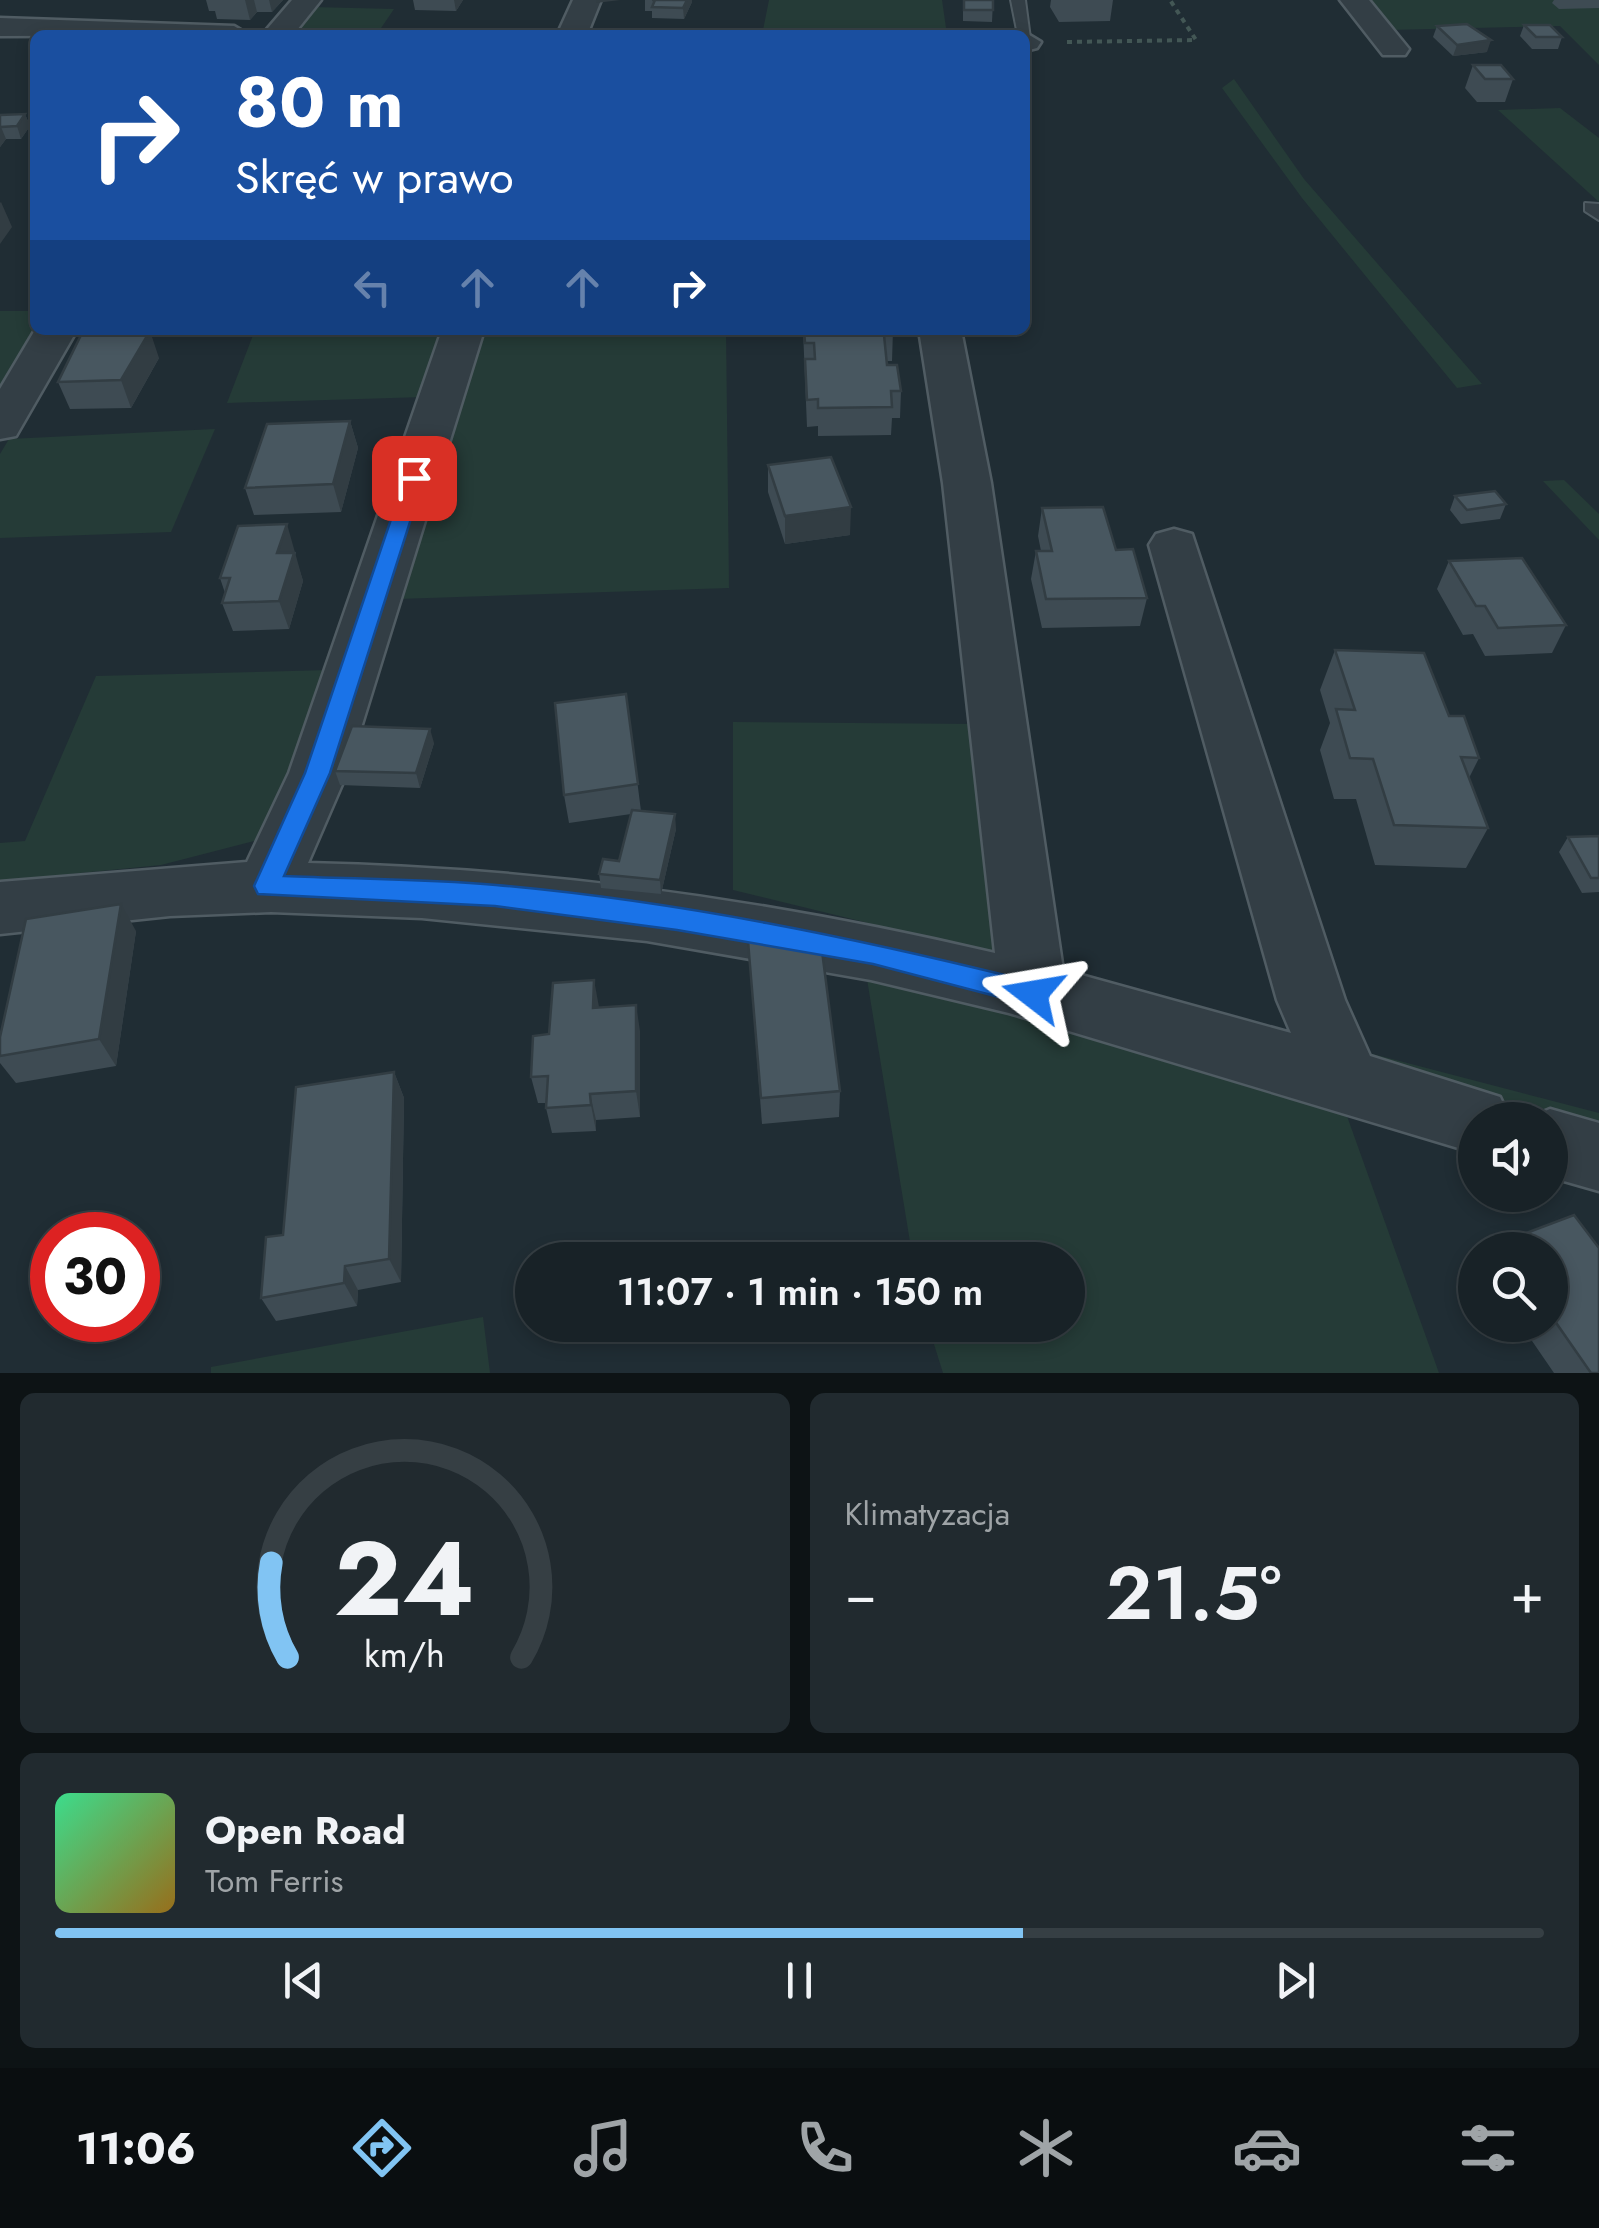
<!DOCTYPE html>
<html lang="pl">
<head>
<meta charset="utf-8">
<style>
  :root { --surface:#182227; --page:#212a2f; --text:#f1f3f6; --muted:#9fa4a7; --line:#363f44; --accent:#81c4f3 }
  body { margin:0; font-family:Jost,sans-serif; background:var(--page); color:var(--text); height:100vh; display:flex; flex-direction:column; font-size:38px; white-space:nowrap }
  * { box-sizing:border-box; margin:0 }
  p { font-size:32px; color:var(--muted) }
  .icon { flex:none; width:55px; height:55px; fill:none; stroke:currentColor; stroke-width:2; stroke-linecap:round; stroke-linejoin:round }
  .map { position:relative; height:1373px; overflow:hidden }
  .details { display:flex; flex-direction:column; gap:20px; padding:20px; background:#0d1315; flex:1 }
  .details>* { flex:none }
  .top-card { position:absolute; left:30px; top:30px; width:1000px; height:305px; border-radius:15px; box-shadow:0 5px 15px #0003,0 0 0 2px var(--line); background:#1a4fa0; color:#fff; overflow:hidden }
  .tools { position:absolute; left:1458px; top:1102px; display:grid; gap:20px }
  .tools a { display:grid; place-items:center; width:110px; height:110px; border-radius:50%; background:var(--surface); box-shadow:0 5px 15px #0003,0 0 0 2px var(--line); font-size:50px }
  .speed { position:absolute; left:30px; top:1212px; display:flex; gap:20px; font-size:50px; font-weight:700; text-align:center }
  .speed>* { display:grid; place-content:center; width:130px; height:130px; border-radius:50%; background:var(--surface); box-shadow:0 5px 15px #0003,0 0 0 2px var(--line); line-height:1 }
  .speed .limit { border:15px solid #d22; background:#fff; color:#111 }
  .pin { position:absolute; display:grid; place-items:center; width:85px; height:85px; color:#fff; margin:-42px; border-radius:20px; box-shadow:0 5px 15px #0006 }
  .me { position:absolute; width:110px; margin:-55px; rotate:284deg; stroke-linejoin:round; filter:drop-shadow(0 0 8px #0008) }
  .turn { display:flex; align-items:center; gap:35px; height:210px; padding:0 40px; font-size:45px }
  .turn .icon { width:130px; height:130px; stroke-width:2.5 }
  .turn b { display:block; font-size:70px; line-height:85px }
  .lanes { display:flex; align-items:center; height:95px; padding:0 40px; background:#0003; justify-content:center; gap:50px; direction:ltr }
  .lanes .off { opacity:.35 }
  .big { font-size:75px; font-weight:600; line-height:1.1 }
  .details .card { flex:1; display:flex; flex-direction:column; justify-content:center; gap:15px; min-width:0; padding:0 35px; border-radius:15px; background:var(--page) }
  .details .dial { align-items:center; gap:0 }
  .dial svg { height:260px; overflow:visible; fill:none; stroke:var(--line); stroke-width:7; stroke-linecap:round; text-anchor:middle }
  .dial text { fill:var(--text); stroke:none }
  .song { display:flex; align-items:center; gap:30px }
  .cover { width:120px; height:120px; border-radius:15px; background:linear-gradient(135deg,hsl(150 70% 55%),hsl(40 70% 35%)) }
  .played { height:10px; border-radius:5px; background:linear-gradient(90deg,var(--accent) 65%,var(--line) 65%) }
  .keys { display:flex; justify-content:space-around; direction:ltr }
  .heat { display:flex; justify-content:space-between; align-items:center; font-size:55px; direction:ltr }
  .details .tiles { flex:1; display:grid; gap:20px; grid-template-columns:1fr 1fr }
  .card:last-child { grid-column:span 2 }
  .trip { position:absolute; left:515px; top:1242px; width:570px; height:100px; border-radius:50px; background:var(--surface); box-shadow:0 5px 15px #0003,0 0 0 2px var(--line); font-weight:600; line-height:100px; text-align:center }
  .tab-bar { display:flex; height:160px; justify-content:space-around; align-items:center; background:#0a0e10; color:var(--muted) }
  .tab-bar .icon { width:70px; height:70px }
  .tab-bar .active { color:var(--accent) }
  .tab-bar b { font-size:45px; color:var(--text) }
  .map>svg:first-child { display:block }
</style>
</head>
<body>
<div class="map">
<svg width="1599" height="1373" viewBox="0 0 1599 1373">
  <rect width="100%" height="100%" fill="#202d34"/>
  <g fill="#253b37">
    <polygon points="769,0 942,0 947,35 762,35"/>
    <polygon points="1364,0 1599,0 1599,65 1560,26 1388,30"/>
    <polygon points="312,7 394,9 377,34 292,32"/>
    <polygon points="1234,79 1304,179 1482,384 1457,388 1302,198 1222,88"/>
    <polygon points="1560,108 1599,138 1599,202 1498,110"/>
    <polygon points="0,311 35,311 35,330 0,395"/>
    <polygon points="255,330 444,330 424,397 227,403"/>
    <polygon points="475,330 726,330 729,588 398,599"/>
    <polygon points="215,429 171,532 0,538 0,454 9,439"/>
    <polygon points="1564,480 1599,514 1599,540 1543,481"/>
    <polygon points="329,670 289,790 258,840 161,865 0,881 0,843 25,841 96,676"/>
    <polygon points="733,722 977,724 999,955 733,890"/>
    <polygon points="865,967 1343,1105 1439,1373 943,1373 928,1325 1068,1325 1068,1260 913,1260"/>
    <polygon points="1346,1047 1599,1113 1599,1131 1377,1069"/>
    <polygon points="483,1317 490,1373 211,1373 211,1367"/>
  </g>
  <g fill="none" stroke-linecap="round" stroke-linejoin="round">
    <defs>
      <g id="lane">
        <polygon points="1011,0 1025,0 1030,38 1018,35"/>
        <polygon points="1585,203 1599,204 1599,220 1585,211"/>
      </g>
      <g id="street">
        <polygon points="292,0 321,0 293,35 262,35"/>
        <polygon points="573,0 601,0 587,35 557,35"/>
        <polygon points="1340,0 1369,0 1409,49 1405,55 1383,55"/>
        <polygon points="0,18 234,26 249,35 0,36"/>
        <polygon points="1026,33 1041,42 1037,48 1025,51 1025,35 1017,35"/>
        <polygon points="35,330 77,330 16,436 0,439 0,389"/>
        <path d="M442,330h42l-137,443 -39,90c232,5 462,37 687,90l-52,-470 -24,-153h42l30,153 72,487 228,63 -14,-33 -128,-455 7,-11 18,-5 18,5 153,466 25,56 130,41 11,23h-36v33l-466,-140 -138,-33 -224,-39 -225,-23 -151,-6 -101,4 -170,18v-52l247,-20 42,-89z"/>
        <polygon points="1550,1109 1599,1123 1599,1191 1550,1177 1550,1120 1524,1120"/>
      </g>
    </defs>
    <use href="#lane" stroke="#505c63" stroke-width="4"/>
    <use href="#street" stroke="#505c63" stroke-width="5"/>
    <polyline stroke="#435755" stroke-width="4" stroke-dasharray="5 5" stroke-linecap="butt" points="1067,42 1196,40 1170,0"/>
    <use href="#lane" fill="#333e45" fill-rule="evenodd"/>
    <use href="#street" fill="#333e45" fill-rule="evenodd"/>
  </g>
  <g fill="#3e4b53">
    <polygon points="206,0 283,0 272,12 257,12 250,20 217,19 215,11 209,11"/>
    <polygon points="413,0 463,0 456,11 415,10"/>
    <polygon points="645,0 692,0 692,2 684,19 652,18 652,11 645,11"/>
    <polygon points="963,0 993,0 992,22 963,21"/>
    <polygon points="1051,0 1113,0 1110,21 1059,22 1050,7"/>
    <polygon points="1554,0 1599,0 1599,8 1559,9 1552,3"/>
    <polygon points="1524,25 1562,37 1558,49 1532,49 1520,36"/>
    <polygon points="1437,26 1487,52 1453,56 1433,37"/>
    <polygon points="1473,65 1513,79 1505,102 1477,102 1465,88"/>
    <polygon points="25,114 30,126 21,139 6,139 0,147 0,115"/>
    <polygon points="803,330 893,330 892,361 887,361 901,391 900,418 892,418 891,435 818,436 818,426 807,427"/>
    <polygon points="159,358 131,408 70,409 58,382"/>
    <polygon points="350,421 358,448 341,512 254,515 245,488"/>
    <polygon points="768,465 850,535 785,544 768,492"/>
    <polygon points="1455,496 1506,504 1500,519 1461,524 1450,510"/>
    <polygon points="1042,508 1116,550 1147,598 1140,626 1042,628 1031,579 1036,551 1041,551 1038,536"/>
    <polygon points="296,552 295,556 303,581 289,629 233,631 222,603 225,593 220,578"/>
    <polygon points="1449,561 1566,625 1552,653 1485,656 1473,634 1463,635 1437,589"/>
    <polygon points="1335,650 1449,716 1479,758 1469,778 1488,828 1466,868 1375,865 1356,799 1334,799 1320,750 1330,723 1320,690"/>
    <polygon points="626,694 641,811 676,829 661,894 601,888 599,874 619,861 631,814 569,823 564,795"/>
    <polygon points="434,743 420,788 340,785 335,771"/>
    <polygon points="1599,836 1599,892 1582,893 1559,852 1568,837"/>
    <polygon points="136,931 116,1066 16,1083 0,1063 0,1037"/>
    <polygon points="748,941 840,1091 839,1117 762,1124"/>
    <polygon points="599,1007 640,1031 640,1117 596,1120 596,1131 552,1133 546,1108 546,1103 538,1103 531,1077 549,1034"/>
    <polygon points="394,1072 404,1098 401,1282 358,1290 357,1306 276,1321 261,1298 283,1235"/>
    <polygon points="1574,1215 1599,1248 1599,1373 1554,1373 1521,1325 1550,1325 1550,1250 1494,1250 1500,1243"/>
  </g>
  <g fill="#323d43">
    <polygon points="245,0 254,0 257,12 250,20"/>
    <polygon points="269,0 283,0 272,12"/>
    <polygon points="454,0 463,0 456,11"/>
    <polygon points="596,0 620,0 596,3"/>
    <polygon points="687,0 692,0 692,2 684,19 683,8"/>
    <polygon points="1491,40 1487,52 1453,56 1457,45"/>
    <polygon points="25,114 30,126 21,139 17,126"/>
    <polygon points="1,127 6,139 0,147 0,128"/>
    <polygon points="1,202 12,227 0,244 0,203"/>
    <polygon points="150,331 159,358 131,408 121,380"/>
    <polygon points="350,421 358,448 341,512 333,484"/>
    <polygon points="851,507 850,535 785,544 785,516"/>
    <polygon points="287,524 303,581 289,629 279,601 277,553"/>
    <polygon points="430,729 434,743 420,788 416,773"/>
    <polygon points="675,814 676,829 661,894 660,880"/>
    <polygon points="121,904 136,931 116,1066 99,1039"/>
    <polygon points="594,980 599,1007 593,1008"/>
    <polygon points="636,1005 640,1031 640,1117 636,1091"/>
    <polygon points="394,1072 404,1098 401,1282 389,1259"/>
    <polygon points="590,1094 596,1120 596,1131 591,1105"/>
    <polygon points="345,1266 358,1290 357,1306 344,1283"/>
  </g>
  <g fill="#485760" stroke="#323d43" stroke-width="2.5">
    <polygon points="652,0 687,0 683,8 652,7 655,0"/>
    <rect x="964" y="0" width="29" height="10"/>
    <polygon points="1467,24 1491,40 1457,45 1437,26"/>
    <polygon points="1524,25 1550,25 1562,37 1536,37"/>
    <polygon points="458,31 456,35 414,35 415,32"/>
    <polygon points="1473,65 1501,65 1513,79 1485,79"/>
    <polygon points="25,114 17,126 1,127 0,128 0,115"/>
    <polygon points="804,330 893,330 893,334 884,335 887,365 897,365 901,391 891,391 892,407 818,408 818,399 807,400 805,359 815,359 814,343 805,343"/>
    <polygon points="150,331 121,380 58,382 82,333"/>
    <polygon points="350,421 333,484 245,488 267,424"/>
    <polygon points="831,457 851,507 785,516 768,465"/>
    <polygon points="1495,491 1506,504 1467,510 1455,496"/>
    <polygon points="1103,507 1116,550 1133,549 1147,598 1046,599 1036,551 1052,551 1042,508"/>
    <polygon points="287,524 277,553 294,553 279,601 222,603 230,578 220,578 238,526"/>
    <polygon points="1522,558 1566,625 1498,628 1485,606 1476,606 1449,561"/>
    <polygon points="1335,650 1424,653 1449,716 1464,716 1479,758 1461,757 1488,828 1394,825 1373,759 1350,758 1336,709 1355,710"/>
    <polygon points="626,694 638,784 564,795 555,703"/>
    <polygon points="352,726 430,729 416,773 335,771"/>
    <polygon points="632,810 675,814 660,880 599,874 603,859 619,861"/>
    <polygon points="1599,836 1599,878 1591,878 1568,837"/>
    <polygon points="121,904 99,1039 0,1056 0,1037 26,919"/>
    <polygon points="785,937 821,943 840,1091 761,1098 748,941"/>
    <polygon points="594,980 593,1008 636,1005 636,1091 590,1094 591,1105 546,1108 548,1076 531,1077 533,1036 549,1034 553,983"/>
    <polygon points="394,1072 389,1259 345,1266 344,1283 261,1298 266,1237 283,1235 296,1087"/>
    <polygon points="1574,1215 1599,1248 1599,1373 1591,1373 1550,1314 1550,1250 1505,1250 1500,1243"/>
  </g>
  <path fill="#1a73e8" stroke="#114b97" stroke-width="2.5" d="M414,472l10,6 -94,295 -46,103c70,3 142,3 212,9 182,16 361,53 537,97l10,3 4,9 -4,8 -10,4 -160,-42 -196,-34 -182,-24 -237,-12 -4,-8 51,-113 100,-295z"/>
</svg>
<div class="tools">
<a><svg class="icon" aria-label="sound" viewBox="0 0 24 24"><path d="M4 9h4l5-4v14l-5-4H4zM17 9q2 3 0 6"/></svg></a>
<a><svg class="icon" aria-label="search" viewBox="0 0 24 24"><circle cx="10" cy="10" r="6"/><path d="M15 15l6 6"/></svg></a>
</div>
<div class="speed"><div class="limit">30</div></div>
<div class="pin" style="left:414px;top:478px;background:#d93025"><svg class="icon" aria-label="arrive" viewBox="0 0 24 24"><path d="M6 21V4h12l-3 4 3 4H6"/></svg></div>
<svg class="me" style="left:1033px;top:994px" viewBox="-20 -20 40 40"><path d="M0-17L14 15 0 8-14 15z" fill="#1a73e8" stroke="#fff" stroke-width="4"/></svg>
<div class="trip">11:07 · 1 min · 150 m</div>
<div class="top-card">
<div class="turn"><svg class="icon" aria-label="right" viewBox="0 0 24 24"><path d="M7 20v-9h11M14 6l5 5-5 5"/></svg><div><b>80 m</b>Skręć w prawo</div></div>
<div class="lanes"><svg class="icon off" aria-label="left" viewBox="0 0 24 24"><path d="M17 20v-9H6M10 6l-5 5 5 5"/></svg><svg class="icon off" aria-label="ahead" viewBox="0 0 24 24"><path d="M12 20V5M6 11l6-6 6 6"/></svg><svg class="icon off" aria-label="ahead" viewBox="0 0 24 24"><path d="M12 20V5M6 11l6-6 6 6"/></svg><svg class="icon" aria-label="right" viewBox="0 0 24 24"><path d="M7 20v-9h11M14 6l5 5-5 5"/></svg></div>
</div>
</div>
<section class="details">
<div class="tiles">
<div class="card dial"><svg viewBox="0 0 100 80">
<path d="M14 69A42 42 0 1 1 86 69"/>
<path d="M14 69A42 42 0 0 1 9 40" stroke="#81c4f3"/>
<text x="50" y="56" font-size="32" font-weight="700">24</text>
<text x="50" y="72" font-size="11">km/h</text>
</svg></div>
<div class="card"><p>Klimatyzacja</p>
<div class="heat"><a>−</a><b class="big">21.5°</b><a>+</a></div>
</div>
<div class="card">
<div class="song"><i class="cover"></i><div><b>Open Road</b><p>Tom Ferris</p></div></div>
<div class="played"></div>
<div class="keys"><svg class="icon" aria-label="previous" viewBox="0 0 24 24"><path d="M18 5L8 12l10 7zM5 5v14"/></svg><svg class="icon" aria-label="pause" viewBox="0 0 24 24"><path d="M8 5v14M16 5v14"/></svg><svg class="icon" aria-label="next" viewBox="0 0 24 24"><path d="M6 5l10 7-10 7zM19 5v14"/></svg></div>
</div>
</div>
</section>
<nav class="tab-bar">
<b>11:06</b>
<svg class="icon active" aria-label="directions" viewBox="0 0 24 24"><path d="M12 3l9 9-9 9-9-9zM9 14v-3h6M13 9l2 2-2 2"/></svg>
<svg class="icon" aria-label="music" viewBox="0 0 24 24"><path d="M9 18V5l10-2v13"/><circle cx="6" cy="18" r="3"/><circle cx="16" cy="16" r="3"/></svg>
<svg class="icon" aria-label="phone" viewBox="0 0 24 24"><path d="M5 4h4l2 5-3 2q2 4 5 5l2-3 5 2v4C11 20 4 13 5 4z"/></svg>
<svg class="icon" aria-label="climate" viewBox="0 0 24 24"><path d="M12 3v18M4 7l16 10M4 17L20 7"/></svg>
<svg class="icon" aria-label="car" viewBox="0 0 24 24"><path d="M5 17H2v-5l4-1 3-4h7l3 4 3 1v5h-3M9 17h6M6 11h13"/><circle cx="7" cy="17" r="2"/><circle cx="17" cy="17" r="2"/></svg>
<svg class="icon" aria-label="filters" viewBox="0 0 24 24"><path d="M4 7h16M4 17h16"/><circle cx="9" cy="7" r="2"/><circle cx="15" cy="17" r="2"/></svg>
</nav>
</body>
</html>
